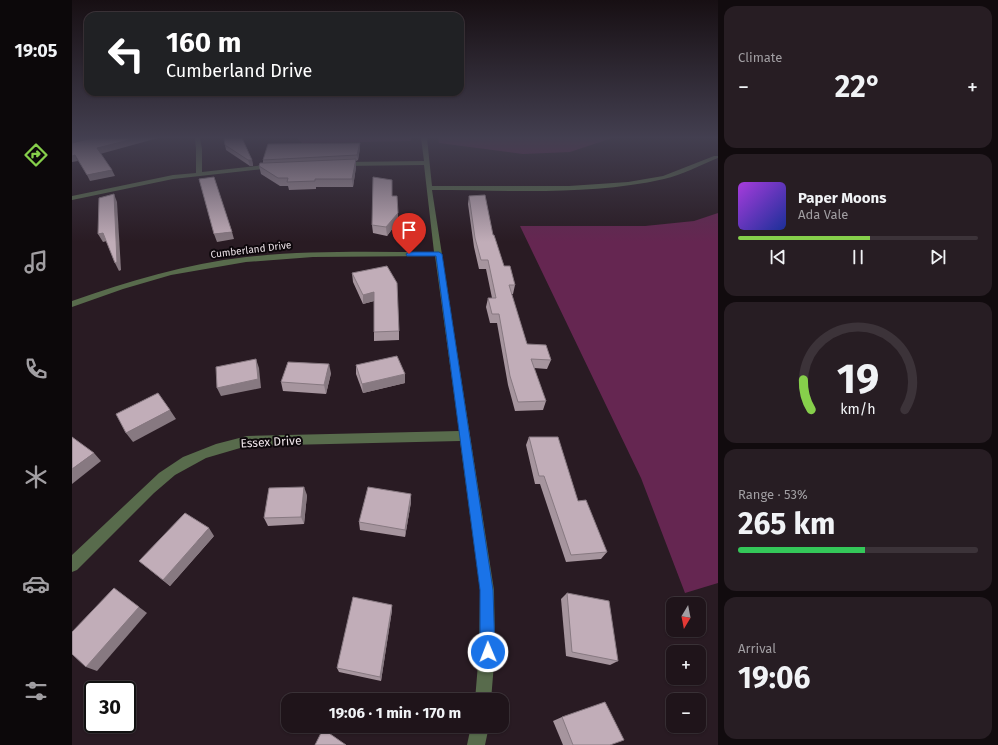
<!DOCTYPE html>
<html lang="en">
<head>
<meta charset="utf-8">
<style>
  :root { --surface:#1f141a; --page:#271d23; --text:#f1f3f6; --muted:#a19ea2; --line:#3c3339; --accent:#86cf4b }
  body { margin:0; font-family:"Fira Sans",sans-serif; background:var(--page); color:var(--text); height:100vh; display:flex; flex-direction:column; font-size:15px; white-space:nowrap }
  * { box-sizing:border-box; margin:0 }
  p { font-size:13px; color:var(--muted) }
  .icon { flex:none; width:22px; height:22px; fill:none; stroke:currentColor; stroke-width:2; stroke-linecap:round; stroke-linejoin:round }
  .map { position:relative; flex:1; overflow:hidden }
  .panel { display:flex; flex-direction:column; gap:6px; padding:6px; background:#110b0e; width:280px }
  .panel>* { flex:none }
  .top-card { position:absolute; left:12px; top:12px; width:380px; height:84px; border-radius:12px; box-shadow:0 1px 3px #0004,0 0 0 1px var(--line); background:#202124; color:#fff; overflow:hidden }
  .needle { width:26px; rotate:190deg }
  .buttons { position:absolute; left:594px; top:597px; display:grid; gap:8px }
  .buttons a { display:grid; place-items:center; width:40px; height:40px; border-radius:8px; background:var(--surface); box-shadow:0 1px 3px #0004,0 0 0 1px var(--line); font-size:20px }
  .speed { position:absolute; left:12px; top:681px; display:flex; gap:8px; font-size:20px; font-weight:700; text-align:center }
  .speed>* { display:grid; place-content:center; width:52px; height:52px; border-radius:50%; background:var(--surface); box-shadow:0 1px 3px #0004,0 0 0 1px var(--line); line-height:1 }
  .speed .limit { border:2px solid #111; border-radius:6px; background:#fff; color:#111 }
  .pin { position:absolute; display:grid; place-items:center; width:34px; height:34px; color:#fff; margin:-41px -17px; border-radius:50% 50% 50% 0; rotate:-45deg; box-shadow:0 0 4px #0007 }
  .pin .icon { rotate:45deg }
  .me { position:absolute; width:44px; margin:-22px; rotate:359deg; stroke-linejoin:round; filter:drop-shadow(0 0 3px #0008) }
  .turn { display:flex; align-items:center; gap:14px; height:84px; padding:0 16px; font-size:18px }
  .turn .icon { width:52px; height:52px; stroke-width:2.5 }
  .turn b { display:block; font-size:28px; line-height:34px }
  .big { font-size:30px; font-weight:700; line-height:1.1 }
  .panel .card { flex:1; display:flex; flex-direction:column; justify-content:center; gap:6px; min-width:0; padding:0 14px; border-radius:12px; background:var(--page) }
  .panel .dial { align-items:center; gap:0 }
  .dial svg { height:104px; overflow:visible; fill:none; stroke:var(--line); stroke-width:7; stroke-linecap:round; text-anchor:middle }
  .dial text { fill:var(--text); stroke:none }
  .song { display:flex; align-items:center; gap:12px }
  .cover { width:48px; height:48px; border-radius:6px; background:linear-gradient(135deg,hsl(280 70% 55%),hsl(230 70% 35%)) }
  .played { height:4px; border-radius:2px; background:linear-gradient(90deg,var(--accent) 55%,var(--line) 55%) }
  .keys { display:flex; justify-content:space-around; direction:ltr }
  .heat { display:flex; justify-content:space-between; align-items:center; font-size:22px; direction:ltr }
  .charge { height:6px; border-radius:3px; background:linear-gradient(90deg,#34c759 53%,var(--line) 0) }
  .trip { position:absolute; left:209px; top:693px; width:228px; height:40px; border-radius:12px; background:var(--surface); box-shadow:0 1px 3px #0004,0 0 0 1px var(--line); font-weight:700; line-height:40px; text-align:center }
  main { display:flex; flex:1; min-height:0 }
  .menu { display:flex; flex-direction:column; width:72px; justify-content:space-around; align-items:center; background:#0c080a; color:var(--muted) }
  .menu .icon { width:28px; height:28px }
  .menu .selected { color:var(--accent) }
  .menu b { font-size:18px; color:var(--text) }
  .map>svg:first-child { display:block }
</style>
</head>
<body>
<main>
<nav class="menu">
<b>19:05</b>
<svg class="icon selected" aria-label="directions" viewBox="0 0 24 24"><path d="M12 3l9 9-9 9-9-9zM9 14v-3h6M13 9l2 2-2 2"/></svg>
<svg class="icon" aria-label="music" viewBox="0 0 24 24"><path d="M9 18V5l10-2v13"/><circle cx="6" cy="18" r="3"/><circle cx="16" cy="16" r="3"/></svg>
<svg class="icon" aria-label="phone" viewBox="0 0 24 24"><path d="M5 4h4l2 5-3 2q2 4 5 5l2-3 5 2v4C11 20 4 13 5 4z"/></svg>
<svg class="icon" aria-label="climate" viewBox="0 0 24 24"><path d="M12 3v18M4 7l16 10M4 17L20 7"/></svg>
<svg class="icon" aria-label="car" viewBox="0 0 24 24"><path d="M5 17H2v-5l4-1 3-4h7l3 4 3 1v5h-3M9 17h6M6 11h13"/><circle cx="7" cy="17" r="2"/><circle cx="17" cy="17" r="2"/></svg>
<svg class="icon" aria-label="filters" viewBox="0 0 24 24"><path d="M4 7h16M4 17h16"/><circle cx="9" cy="7" r="2"/><circle cx="15" cy="17" r="2"/></svg>
</nav>
<div class="map">
<svg width="646" height="745" viewBox="0 0 646 745">
  <rect width="100%" height="100%" fill="#291b23"/>
  <g fill="#652651">
    <polygon points="225,138 339,138 339,141 230,143"/>
    <polygon points="366,138 540,138 498,152 451,154 367,143"/>
    <polygon points="646,213 646,583 613,593 569,478 448,226 573,226 622,221"/>
  </g>
  <g fill="none" stroke-linecap="round" stroke-linejoin="round">
    <g fill="#586b4c" fill-rule="evenodd">
      <polygon points="123,138 128,138 130,149 130,172 201,164 204,166 201,168 101,179 0,200 0,196 101,175 124,173 124,149"/>
      <path d="M349,138h6l5,48h137l59,-4 35,-6 51,-20h4v2c-18,7 -36,17 -54,21 -75,17 -155,11 -232,11l62,400 1,62 -4,48h-16l4,-48 1,-62 -20,-149 -213,5 -41,12 -31,17 -21,18 -77,77 -5,2v-17l87,-82 24,-16 33,-13 31,-8 212,-5 -24,-175 -122,1 -67,5 -75,13 -48,14 -51,18v-6c56,-20 114,-37 174,-44 62,-7 126,-5 188,-5l-10,-87 -81,1 -3,-2 3,-2 81,-1z"/>
      <polygon points="399,726 417,726 413,745 395,745"/>
    </g>
  </g>
  <g fill="#a6959e">
    <polygon points="288,143 288,148 286,160 284,161 284,167 281,187 244,187 244,189 217,190 216,186 208,186 189,174 187,166 191,163 191,160"/>
    <polygon points="153,145 180,160 181,166 178,166 154,150"/>
    <polygon points="320,196 326,213 326,221 315,236 301,233 300,225"/>
    <polygon points="397,196 421,235 432,266 443,285 441,294 439,294 455,344 479,360 475,369 462,368 474,401 471,410 443,411 436,385 425,323 418,323 414,307 416,298 420,298 414,269 407,269 402,247 396,204"/>
    <polygon points="280,273 327,331 327,340 302,341 302,301 291,304 281,282"/>
    <polygon points="284,365 333,374 333,383 291,393 284,374"/>
    <polygon points="259,373 254,394 211,391 209,382"/>
    <polygon points="457,437 506,501 535,552 529,559 494,562 468,484 463,484 454,445"/>
    <polygon points="339,494 339,502 333,537 288,530 287,522"/>
    <polygon points="235,495 232,524 196,526 192,518"/>
    <polygon points="142,536 98,586 67,561"/>
    <polygon points="495,593 546,661 538,665 494,656 489,599"/>
    <polygon points="320,605 320,610 309,681 267,672 265,668"/>
    <polygon points="490,717 538,745 491,745 481,721"/>
  </g>
  <g fill="#877981">
    <polygon points="0,138 20,138 0,143"/>
    <polygon points="65,138 86,138 28,154 25,148"/>
    <polygon points="288,143 288,148 286,160 285,155"/>
    <polygon points="3,155 6,161 0,162 0,156"/>
    <polygon points="284,159 284,167 281,187 280,179"/>
    <polygon points="176,160 180,160 181,166 178,166"/>
    <polygon points="40,170 43,176 18,181 15,175"/>
    <polygon points="42,194 45,202 49,270 47,271 43,263"/>
    <polygon points="326,213 326,221 315,236 314,227"/>
    <polygon points="160,232 162,239 145,242 142,234"/>
    <polygon points="31,233 35,241 31,242 26,234"/>
    <polygon points="302,292 302,301 291,304 291,295"/>
    <polygon points="184,359 187,368 189,388 149,396 145,388"/>
    <polygon points="257,364 259,373 254,394 252,385"/>
    <polygon points="333,374 333,383 291,393 290,384"/>
    <polygon points="98,410 104,419 61,442 54,433"/>
    <polygon points="22,453 29,461 0,484 0,469"/>
    <polygon points="232,487 235,495 232,524 229,517"/>
    <polygon points="339,494 339,502 333,537 333,530"/>
    <polygon points="137,528 142,536 98,586 91,580"/>
    <polygon points="42,588 75,613 25,671 14,667"/>
    <polygon points="320,605 320,610 309,681 308,677"/>
  </g>
  <g fill="#c1adb8" stroke="#877981">
    <polygon points="20,138 65,138 25,148 40,170 15,175 3,155 0,156 0,143"/>
    <polygon points="152,138 170,138 180,160 176,160 153,145"/>
    <polygon points="288,143 285,155 191,160 196,144"/>
    <polygon points="284,159 280,179 243,179 243,181 215,182 216,178 206,178 187,166 188,163 193,163"/>
    <polygon points="142,177 160,232 142,234 127,179"/>
    <polygon points="301,177 320,180 320,196 325,196 326,213 314,227 300,225"/>
    <polygon points="42,194 45,262 43,263 31,233 26,234 27,198"/>
    <polygon points="413,195 421,235 422,235 432,266 438,266 443,285 437,285 455,344 474,345 479,360 459,359 474,401 446,402 438,376 427,314 420,314 416,298 424,298 416,260 409,260 403,238 397,196"/>
    <polygon points="315,266 325,283 327,331 302,332 302,292 291,295 280,273"/>
    <polygon points="325,356 333,374 290,384 284,365"/>
    <polygon points="184,359 186,379 145,388 144,367"/>
    <polygon points="216,362 257,364 252,385 209,382"/>
    <polygon points="86,393 98,410 54,433 44,414"/>
    <polygon points="0,437 22,453 0,469"/>
    <polygon points="457,437 486,437 506,501 514,500 535,552 499,555 472,476 467,476"/>
    <polygon points="232,487 229,517 192,518 197,488"/>
    <polygon points="296,487 339,494 333,530 287,522"/>
    <polygon points="113,513 137,528 91,580 67,561"/>
    <polygon points="42,588 67,607 14,667 0,654 0,632"/>
    <polygon points="495,593 537,601 546,661 500,652"/>
    <polygon points="281,597 320,605 308,677 265,668"/>
    <polygon points="533,702 552,740 538,745 501,745 490,717"/>
    <polygon points="251,729 274,745 243,745"/>
  </g>
  <linearGradient id="sky" x2="0" y2="1"><stop stop-color="#170f13"/><stop offset="0.57" stop-color="#433f50"/><stop offset="1" stop-color="#433f50" stop-opacity="0"/></linearGradient>
  <rect width="646" height="242" fill="url(#sky)"/>
  <polygon fill="#1a73e8" stroke="#114b97" points="337,252 367,252 370,254 421,590 423,652 421,657 416,659 410,657 408,652 408,590 364,256 335,256 334,254"/>
  <g text-anchor="middle" dominant-baseline="central" stroke-width="4" stroke-linejoin="round" paint-order="stroke">
    <g font-size="10" fill="#ede3e8" stroke="#0d070b">
      <text transform="translate(179 250) rotate(-7)">Cumberland Drive</text>
    </g>
    <g font-size="12" fill="#ede3e8" stroke="#0d070b">
      <text transform="translate(199 442) rotate(-3)">Essex Drive</text>
    </g>
  </g>
</svg>
<div class="buttons">
<a><svg class="needle" viewBox="-14 -14 28 28"><path d="M0-13l5 13h-10z" fill="#e53935"/><path d="M0 13l5-13h-10z" fill="#a19ea2"/></svg></a>
<a>+</a>
<a>−</a>
</div>
<div class="speed"><div class="limit">30</div></div>
<div class="pin" style="left:337px;top:254px;background:#d93025"><svg class="icon" aria-label="arrive" viewBox="0 0 24 24"><path d="M6 21V4h12l-3 4 3 4H6"/></svg></div>
<svg class="me" style="left:416px;top:652px" viewBox="-20 -20 40 40"><circle r="17" fill="#1a73e8" stroke="#fff" stroke-width="3"/><path d="M0-11L8 9 0 5-8 9z" fill="#fff"/></svg>
<div class="trip">19:06 · 1 min · 170 m</div>
<div class="top-card">
<div class="turn"><svg class="icon" aria-label="left" viewBox="0 0 24 24"><path d="M17 20v-9H6M10 6l-5 5 5 5"/></svg><div><b>160 m</b>Cumberland Drive</div></div>
</div>
</div>
<section class="panel">
<div class="card"><p>Climate</p>
<div class="heat"><a>−</a><b class="big">22°</b><a>+</a></div>
</div>
<div class="card">
<div class="song"><i class="cover"></i><div><b>Paper Moons</b><p>Ada Vale</p></div></div>
<div class="played"></div>
<div class="keys"><svg class="icon" aria-label="previous" viewBox="0 0 24 24"><path d="M18 5L8 12l10 7zM5 5v14"/></svg><svg class="icon" aria-label="pause" viewBox="0 0 24 24"><path d="M8 5v14M16 5v14"/></svg><svg class="icon" aria-label="next" viewBox="0 0 24 24"><path d="M6 5l10 7-10 7zM19 5v14"/></svg></div>
</div>
<div class="card dial"><svg viewBox="0 0 100 80">
<path d="M14 69A42 42 0 1 1 86 69"/>
<path d="M14 69A42 42 0 0 1 8 46" stroke="#86cf4b"/>
<text x="50" y="56" font-size="32" font-weight="700">19</text>
<text x="50" y="72" font-size="11">km/h</text>
</svg></div>
<div class="card"><p>Range · 53%</p><b class="big">265 km</b><div class="charge"></div></div>
<div class="card"><p>Arrival</p><b class="big">19:06</b></div>
</section>
</main>
</body>
</html>
